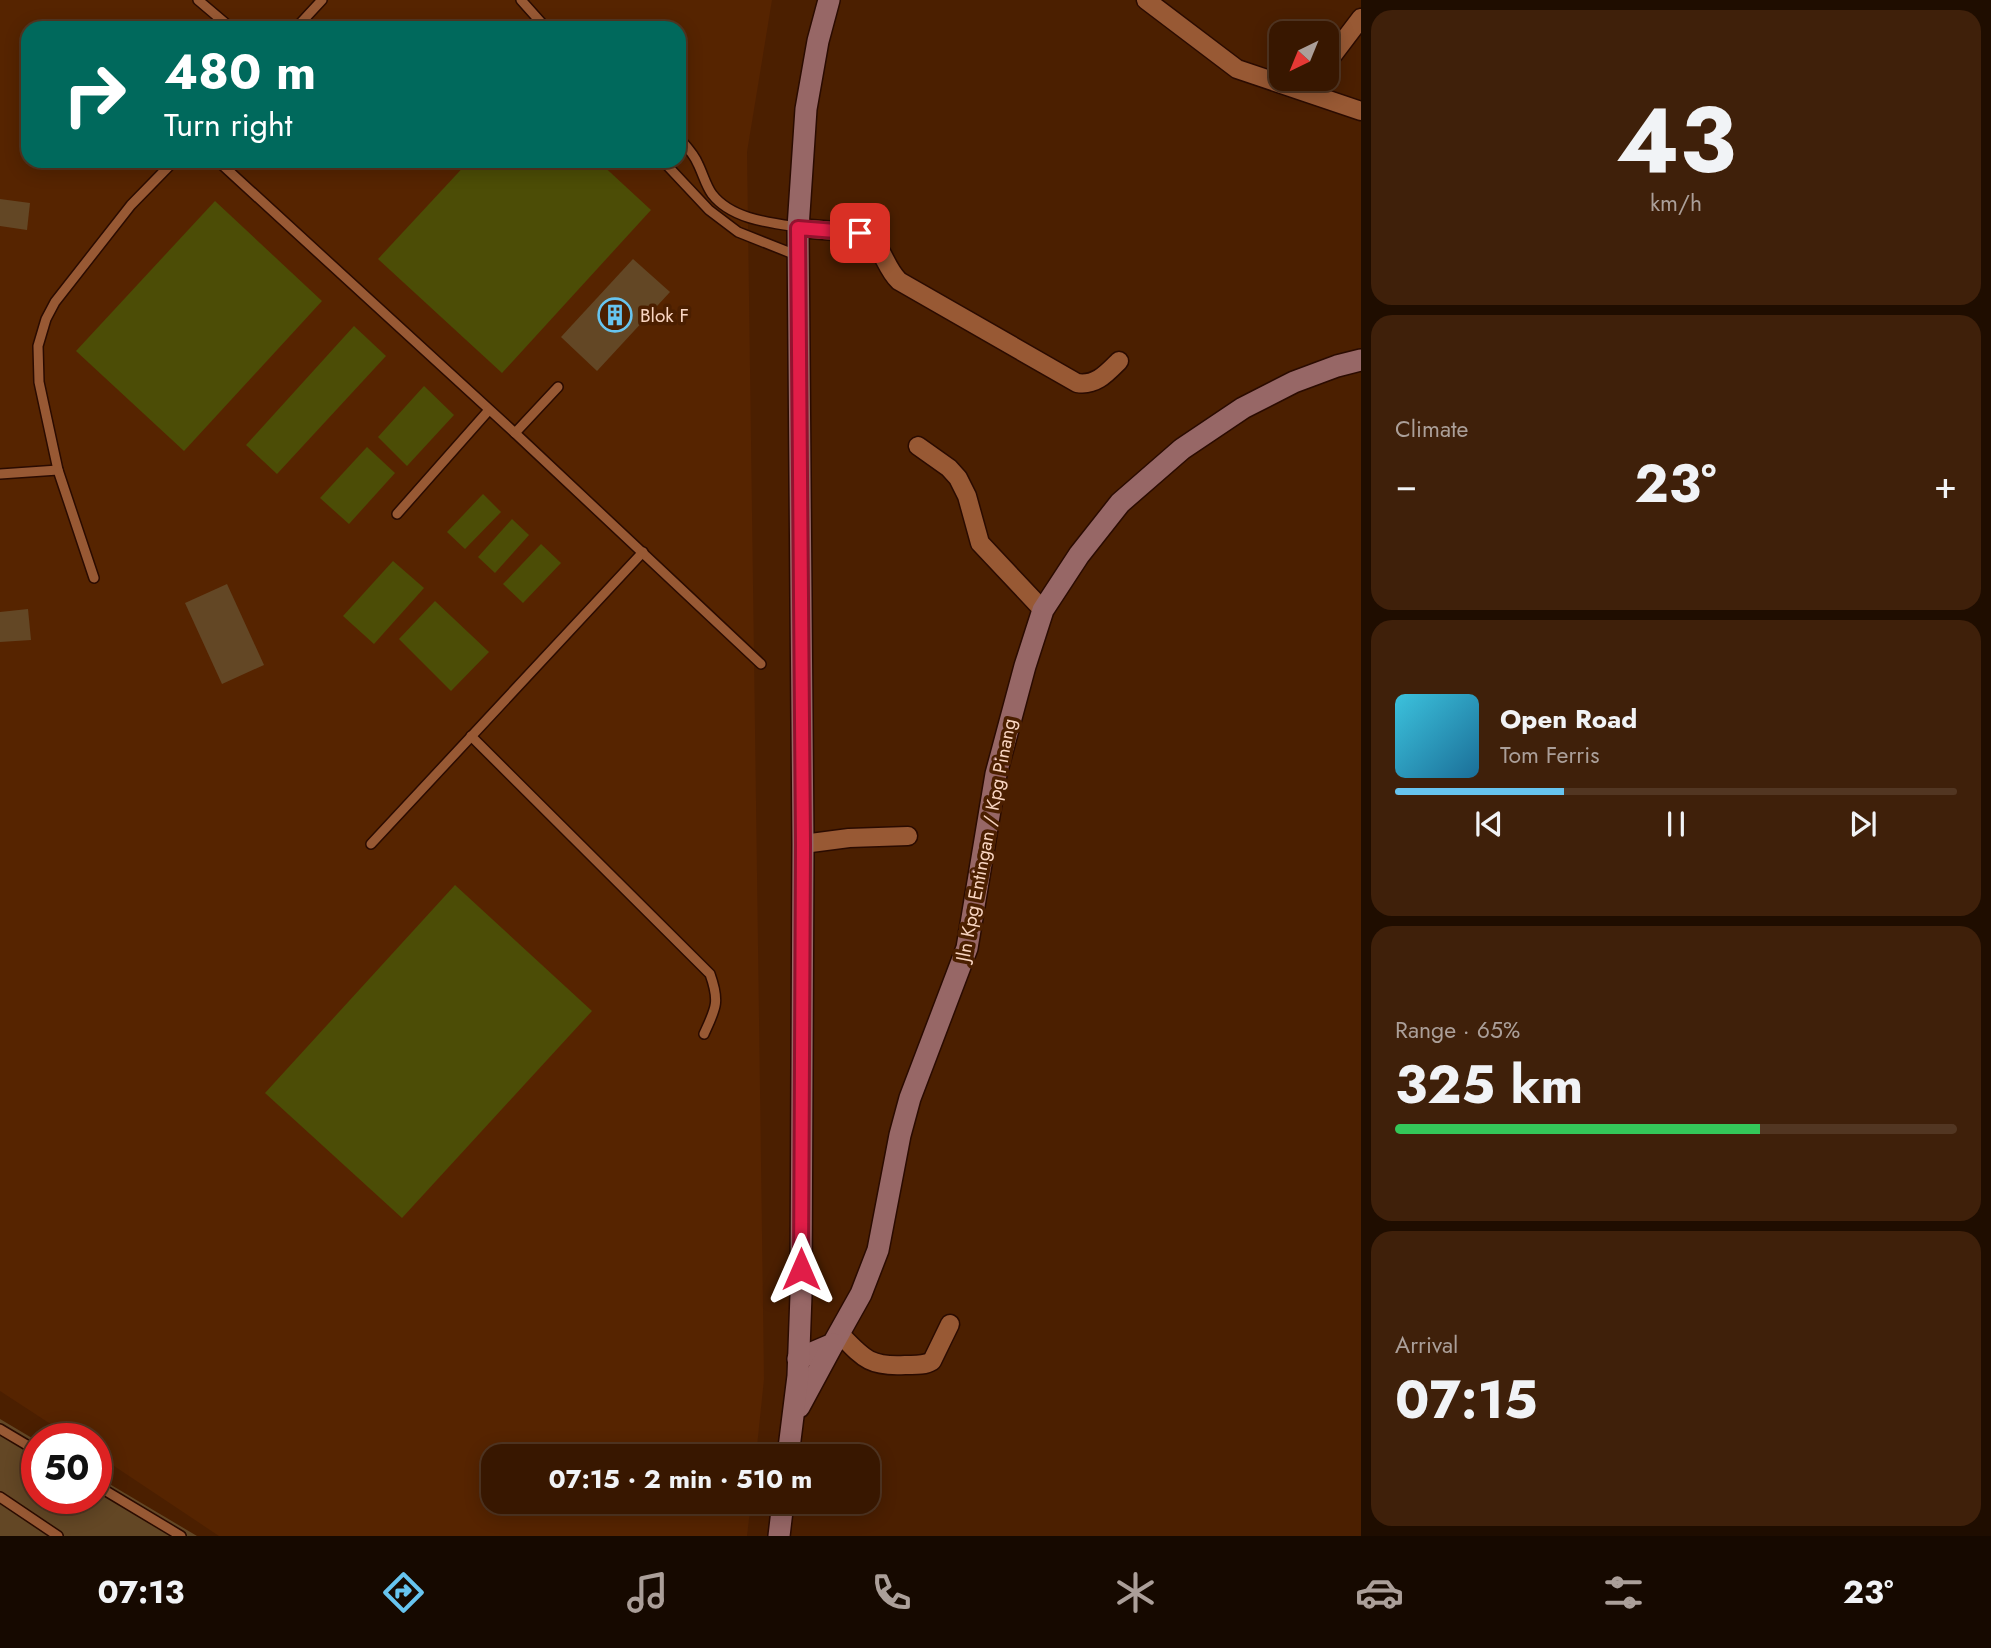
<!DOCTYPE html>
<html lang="en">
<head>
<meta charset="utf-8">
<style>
  :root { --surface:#381700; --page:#3f200a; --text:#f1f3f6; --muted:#ab9f99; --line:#523622; --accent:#67c4ef }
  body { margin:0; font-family:Jost,sans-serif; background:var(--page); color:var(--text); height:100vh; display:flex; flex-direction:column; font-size:26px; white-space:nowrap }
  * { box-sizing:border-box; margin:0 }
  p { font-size:23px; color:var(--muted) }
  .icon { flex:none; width:38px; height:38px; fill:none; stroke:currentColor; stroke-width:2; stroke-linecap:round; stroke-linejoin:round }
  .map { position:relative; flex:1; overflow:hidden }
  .panel { display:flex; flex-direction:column; gap:10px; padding:10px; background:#1f0d00; width:630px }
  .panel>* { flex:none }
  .guide { position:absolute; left:21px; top:21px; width:665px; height:147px; border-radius:21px; box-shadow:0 4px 18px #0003,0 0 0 2px var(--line); background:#00695c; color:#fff; overflow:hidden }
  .needle { width:46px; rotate:223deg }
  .buttons { position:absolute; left:1269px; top:21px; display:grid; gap:14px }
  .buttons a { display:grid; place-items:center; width:70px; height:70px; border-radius:14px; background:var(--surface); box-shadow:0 4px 18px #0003,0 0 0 2px var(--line); font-size:35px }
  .speed { position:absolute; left:21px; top:1423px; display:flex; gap:14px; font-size:35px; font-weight:700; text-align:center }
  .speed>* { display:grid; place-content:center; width:91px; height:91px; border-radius:50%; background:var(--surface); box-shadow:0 4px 18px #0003,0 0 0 2px var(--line); line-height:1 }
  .speed .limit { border:10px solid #d22; background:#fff; color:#111 }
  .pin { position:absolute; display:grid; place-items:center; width:60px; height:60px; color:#fff; margin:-30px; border-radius:14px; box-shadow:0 4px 10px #0006 }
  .me { position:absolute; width:77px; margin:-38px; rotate:0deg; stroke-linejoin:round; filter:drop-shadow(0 0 5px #0008) }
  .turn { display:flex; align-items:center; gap:24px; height:147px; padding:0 28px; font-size:32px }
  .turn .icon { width:91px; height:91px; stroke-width:2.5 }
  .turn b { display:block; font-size:49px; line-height:60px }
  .big { font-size:52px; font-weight:700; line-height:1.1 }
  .panel .tile { flex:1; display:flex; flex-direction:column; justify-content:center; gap:10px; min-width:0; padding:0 24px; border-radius:21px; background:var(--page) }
  .panel .dial { align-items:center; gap:0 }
  .dial b { font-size:91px; line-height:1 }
  .song { display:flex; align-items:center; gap:21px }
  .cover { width:84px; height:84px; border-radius:10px; background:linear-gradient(135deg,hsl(190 70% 55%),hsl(200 70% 35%)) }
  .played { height:7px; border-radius:4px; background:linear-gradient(90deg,var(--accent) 30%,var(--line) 30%) }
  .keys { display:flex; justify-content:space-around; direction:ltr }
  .heat { display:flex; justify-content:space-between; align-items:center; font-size:38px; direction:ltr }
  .charge { height:10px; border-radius:5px; background:linear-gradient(90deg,#34c759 65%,var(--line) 0) }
  .trip { position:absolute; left:481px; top:1444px; width:399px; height:70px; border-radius:21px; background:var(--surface); box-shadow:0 4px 18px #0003,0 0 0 2px var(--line); font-weight:700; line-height:70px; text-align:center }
  .tab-bar { display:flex; height:112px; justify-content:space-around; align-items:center; background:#160900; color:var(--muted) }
  .tab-bar .icon { width:49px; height:49px }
  .tab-bar .current { color:var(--accent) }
  .tab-bar b { font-size:32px; color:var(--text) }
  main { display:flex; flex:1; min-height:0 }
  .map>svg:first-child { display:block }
</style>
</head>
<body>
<main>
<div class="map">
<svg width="1361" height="1536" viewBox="0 0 1361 1536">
  <rect width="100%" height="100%" fill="#4b1f00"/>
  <path fill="#562400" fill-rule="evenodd" d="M0,0h772l-25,152 17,1227 -8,77h-262v46h257l-4,34h-528l-123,-82v-16h-24l-72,-47zM28,28h651v133h-651z"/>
  <g fill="#4c4d06">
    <polygon points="469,161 598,161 651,210 502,373 378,259"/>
    <polygon points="215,201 322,301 184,451 76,351"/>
    <polygon points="354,326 386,356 277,474 246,445"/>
    <polygon points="424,386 454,415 407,466 378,437"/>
    <polygon points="367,447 395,473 349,524 320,498"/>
    <polygon points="483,494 501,512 465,549 447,532"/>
    <polygon points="512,519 529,535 495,573 478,557"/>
    <polygon points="541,544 561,563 523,603 503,584"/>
    <polygon points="393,561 424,588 374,644 343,616"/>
    <polygon points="435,601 489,652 451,691 399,639"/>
    <polygon points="455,885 592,1011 402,1218 265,1093"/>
  </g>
  <g fill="#634725">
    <polygon points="0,199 30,203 27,230 0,226"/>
    <polygon points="633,259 670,292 597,371 561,337"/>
    <polygon points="227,584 264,665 222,684 185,603"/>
    <polygon points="28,609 31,640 0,642 0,612"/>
    <polygon points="0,1419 37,1441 37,1498 96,1498 96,1476 197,1536 0,1536"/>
  </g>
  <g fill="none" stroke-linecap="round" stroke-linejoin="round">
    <defs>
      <g id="lane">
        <polyline points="198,0 231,28"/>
        <polyline points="521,0 546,28"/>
        <polyline points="296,28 322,0"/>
        <path d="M679,138c7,8 15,16 19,26 5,10 8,22 14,30 19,25 58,29 86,33"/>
        <polyline points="218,161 515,433 761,664"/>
        <polyline points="663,161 709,210 738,232 796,255"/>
        <polyline points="515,433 558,387"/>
        <polyline points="0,474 58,470"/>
        <polyline points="397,514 489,410"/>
        <polyline points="94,578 58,470 39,382 38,346 46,319 55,302 131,205 174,161"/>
        <path d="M471,736l239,238c10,28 6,34 -6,60"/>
        <polyline points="371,844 643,552"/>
        <polyline points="0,1429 37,1451"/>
        <polyline points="96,1485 181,1536"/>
        <polyline points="0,1497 58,1536"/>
      </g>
      <g id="street">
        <polyline points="1146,0 1237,69 1361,111"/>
        <polyline points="1326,64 1361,18"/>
        <path d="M798,228l62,5c22,6 23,33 39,48l178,102c19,3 30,-10 42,-22"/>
        <polyline points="918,446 949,468 958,478 967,496 980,543 1043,610"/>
        <polyline points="803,844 849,838 908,836"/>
        <path d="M839,1333c24,25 30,34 66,32 9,0 19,1 27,-4l18,-37"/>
      </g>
      <g id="secondary">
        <polyline points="798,1359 833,1344 861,1294 878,1250 900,1135 910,1098 967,948 996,774 1025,666 1043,610 1079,555 1120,503 1182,449 1243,408 1294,382 1337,366 1361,360"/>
        <polyline points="799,1407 833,1344"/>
        <polyline points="788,1456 798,1376 801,1295 803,844 798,228 806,109 818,41 829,0"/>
        <polyline points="779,1536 783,1502"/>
      </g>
    </defs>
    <use href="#lane" stroke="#2a0b00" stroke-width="12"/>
    <use href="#street" stroke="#2a0b00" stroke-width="21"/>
    <use href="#secondary" stroke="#2a0b00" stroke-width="24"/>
    <use href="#lane" stroke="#985934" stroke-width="9"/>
    <use href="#street" stroke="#985934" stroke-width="18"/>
    <use href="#secondary" stroke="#976766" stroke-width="21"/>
  </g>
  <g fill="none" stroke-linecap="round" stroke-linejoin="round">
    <defs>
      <polyline id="route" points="801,1269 803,844 798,228 860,233"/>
    </defs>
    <use href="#route" stroke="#92132f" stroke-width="18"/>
    <use href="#route" stroke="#e11d48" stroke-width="12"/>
  </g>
  <defs>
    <symbol id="building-ring" viewBox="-11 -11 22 22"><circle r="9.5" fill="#4b1f00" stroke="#67c4ef" stroke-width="1.5"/><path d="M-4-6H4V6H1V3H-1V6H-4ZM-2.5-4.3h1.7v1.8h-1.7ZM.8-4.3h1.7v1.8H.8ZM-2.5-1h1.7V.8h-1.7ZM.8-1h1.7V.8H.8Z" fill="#67c4ef"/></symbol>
  </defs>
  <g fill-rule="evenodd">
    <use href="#building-ring" x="596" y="296" width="38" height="38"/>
  </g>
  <g text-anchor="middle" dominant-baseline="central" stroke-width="7" stroke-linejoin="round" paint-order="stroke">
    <g font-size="19" fill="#fad6c2" stroke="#4b1f00" text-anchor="start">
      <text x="640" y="315">Blok F</text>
    </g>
    <g font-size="19" fill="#fad6c2" stroke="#4b1f00">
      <text transform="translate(986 840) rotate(-79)">Jln Kpg Entingan / Kpg Pinang</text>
    </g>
  </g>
</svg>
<div class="buttons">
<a><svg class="needle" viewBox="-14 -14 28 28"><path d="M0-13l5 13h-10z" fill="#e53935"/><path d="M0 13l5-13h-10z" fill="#ab9f99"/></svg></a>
</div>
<div class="speed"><div class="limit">50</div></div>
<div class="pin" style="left:860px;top:233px;background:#d93025"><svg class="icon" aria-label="arrive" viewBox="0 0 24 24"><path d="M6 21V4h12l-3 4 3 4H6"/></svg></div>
<svg class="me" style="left:801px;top:1269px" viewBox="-20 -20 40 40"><path d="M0-17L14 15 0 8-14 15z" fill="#e11d48" stroke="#fff" stroke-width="4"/></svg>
<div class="trip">07:15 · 2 min · 510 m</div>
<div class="guide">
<div class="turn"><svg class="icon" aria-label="right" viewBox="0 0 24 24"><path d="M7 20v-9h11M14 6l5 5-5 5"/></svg><div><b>480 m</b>Turn right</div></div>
</div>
</div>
<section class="panel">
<div class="tile dial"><b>43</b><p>km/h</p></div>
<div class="tile"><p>Climate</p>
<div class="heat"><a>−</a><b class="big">23°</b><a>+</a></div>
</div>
<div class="tile">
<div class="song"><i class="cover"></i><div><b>Open Road</b><p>Tom Ferris</p></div></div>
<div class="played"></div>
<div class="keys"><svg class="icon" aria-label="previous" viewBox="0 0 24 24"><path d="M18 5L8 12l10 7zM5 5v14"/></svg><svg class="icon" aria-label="pause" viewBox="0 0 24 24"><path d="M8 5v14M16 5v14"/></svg><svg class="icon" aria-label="next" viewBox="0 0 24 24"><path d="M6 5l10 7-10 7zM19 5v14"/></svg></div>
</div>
<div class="tile"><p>Range · 65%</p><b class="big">325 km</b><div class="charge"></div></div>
<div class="tile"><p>Arrival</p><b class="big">07:15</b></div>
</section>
</main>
<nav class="tab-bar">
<b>07:13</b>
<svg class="icon current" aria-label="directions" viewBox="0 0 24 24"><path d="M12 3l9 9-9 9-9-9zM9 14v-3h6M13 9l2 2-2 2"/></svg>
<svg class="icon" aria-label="music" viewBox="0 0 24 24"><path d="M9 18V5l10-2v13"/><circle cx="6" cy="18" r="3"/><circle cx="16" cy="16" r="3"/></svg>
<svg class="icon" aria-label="phone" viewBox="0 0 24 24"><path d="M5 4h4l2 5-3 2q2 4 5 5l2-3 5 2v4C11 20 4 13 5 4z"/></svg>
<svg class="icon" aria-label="climate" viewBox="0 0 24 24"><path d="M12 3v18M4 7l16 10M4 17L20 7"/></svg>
<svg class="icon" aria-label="car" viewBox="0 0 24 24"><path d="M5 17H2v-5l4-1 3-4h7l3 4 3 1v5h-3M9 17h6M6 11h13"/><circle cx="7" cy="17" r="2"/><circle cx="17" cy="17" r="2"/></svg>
<svg class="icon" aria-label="filters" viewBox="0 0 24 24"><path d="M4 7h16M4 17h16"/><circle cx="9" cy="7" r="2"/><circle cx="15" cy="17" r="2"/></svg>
<b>23°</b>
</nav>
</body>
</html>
